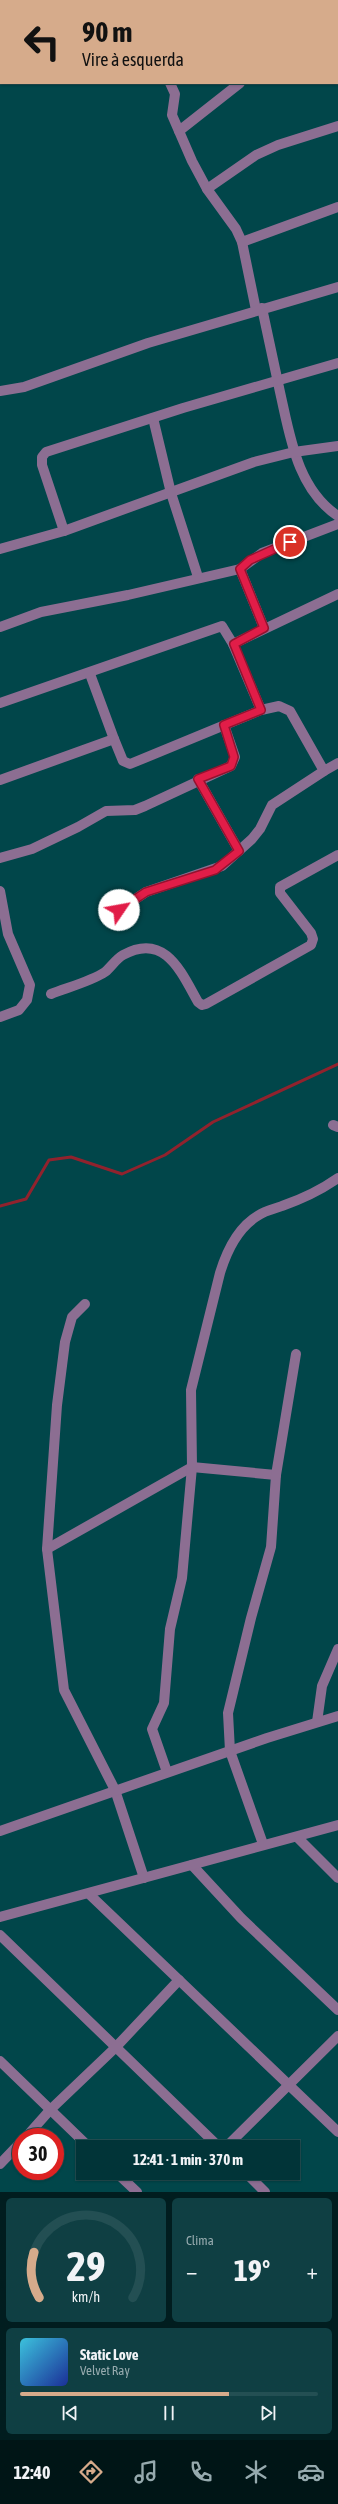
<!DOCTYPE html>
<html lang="pt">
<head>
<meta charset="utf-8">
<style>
  :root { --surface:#013438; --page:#0f3f43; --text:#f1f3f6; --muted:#96aaae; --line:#234f53; --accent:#d6ab8b }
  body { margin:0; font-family:"Asap Condensed",sans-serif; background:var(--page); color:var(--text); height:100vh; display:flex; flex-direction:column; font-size:15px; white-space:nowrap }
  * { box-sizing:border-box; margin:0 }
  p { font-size:13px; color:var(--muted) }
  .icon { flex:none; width:22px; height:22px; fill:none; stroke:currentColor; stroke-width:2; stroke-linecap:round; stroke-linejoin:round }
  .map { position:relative; height:2192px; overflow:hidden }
  .panel { display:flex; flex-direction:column; gap:6px; padding:6px; background:#011d1f; flex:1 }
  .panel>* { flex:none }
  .top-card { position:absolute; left:0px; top:0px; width:338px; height:84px; box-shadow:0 1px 3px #0004,0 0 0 1px var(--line); background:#d6ab8b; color:#111; overflow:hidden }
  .speed { position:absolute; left:12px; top:2128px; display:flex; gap:8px; font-size:20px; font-weight:700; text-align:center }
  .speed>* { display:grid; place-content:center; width:52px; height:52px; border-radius:50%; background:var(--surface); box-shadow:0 1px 3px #0004,0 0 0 1px var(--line); line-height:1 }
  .speed .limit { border:6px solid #d22; background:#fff; color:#111 }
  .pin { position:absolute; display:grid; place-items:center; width:34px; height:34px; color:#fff; margin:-17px; border:2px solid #fff; border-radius:50%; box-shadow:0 1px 4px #0007 }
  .me { position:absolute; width:44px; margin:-22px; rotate:57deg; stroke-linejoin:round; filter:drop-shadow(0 0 3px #0008) }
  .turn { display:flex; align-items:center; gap:14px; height:84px; padding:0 16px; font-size:18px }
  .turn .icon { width:52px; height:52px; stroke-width:2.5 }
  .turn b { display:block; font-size:28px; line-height:34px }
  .big { font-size:30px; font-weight:700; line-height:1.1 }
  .panel .tile { flex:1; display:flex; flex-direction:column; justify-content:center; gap:6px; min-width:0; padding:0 14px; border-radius:6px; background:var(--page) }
  .panel .dial { align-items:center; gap:0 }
  .dial svg { height:104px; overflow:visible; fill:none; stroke:var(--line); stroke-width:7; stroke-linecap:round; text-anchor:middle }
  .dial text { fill:var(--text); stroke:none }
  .song { display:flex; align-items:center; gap:12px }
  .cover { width:48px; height:48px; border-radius:6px; background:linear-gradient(135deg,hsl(190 70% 55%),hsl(230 70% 35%)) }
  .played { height:4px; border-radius:2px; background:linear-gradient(90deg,var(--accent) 70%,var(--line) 70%) }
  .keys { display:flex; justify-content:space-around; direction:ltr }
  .heat { display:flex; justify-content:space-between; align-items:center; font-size:22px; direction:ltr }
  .panel .tiles { flex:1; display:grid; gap:6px; grid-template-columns:1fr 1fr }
  .tile:last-child { grid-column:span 2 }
  .trip { position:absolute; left:76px; top:2140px; width:224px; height:40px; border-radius:0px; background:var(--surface); box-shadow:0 1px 3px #0004,0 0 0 1px var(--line); font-weight:700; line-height:40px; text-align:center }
  .dock { display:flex; height:64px; justify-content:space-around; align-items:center; background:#001516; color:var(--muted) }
  .dock .icon { width:28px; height:28px }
  .dock .active { color:var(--accent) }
  .dock b { font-size:18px; color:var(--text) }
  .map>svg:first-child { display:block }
</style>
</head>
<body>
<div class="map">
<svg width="338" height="2192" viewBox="0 0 338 2192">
  <rect width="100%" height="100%" fill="#01464a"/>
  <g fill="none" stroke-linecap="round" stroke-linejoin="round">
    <polyline stroke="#91222d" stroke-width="3" points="0,1206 26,1199 49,1160 71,1157 122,1174 165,1155 213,1122 338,1064"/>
    <g stroke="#8c6e92" stroke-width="10">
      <polyline points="235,1 239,0"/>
      <polyline points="337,38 338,38"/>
      <polyline points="0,39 1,39"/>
      <polyline points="170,83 175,94 172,115 192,161 207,189 236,229 242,242 256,310"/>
      <polyline points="179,131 240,83"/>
      <polyline points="207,189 256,155 278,145 338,126"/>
      <polyline points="242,242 338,207"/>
      <path d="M262,308c6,28 12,56 18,84 10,44 17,97 58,124"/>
      <polyline points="0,391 24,387 148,343 338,287"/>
      <polyline points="153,418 171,493 198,577"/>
      <polyline points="64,531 42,465 42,457 46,452 183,408 338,363"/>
      <polyline points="0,549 64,531 254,462 294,452 338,446"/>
      <polyline points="240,569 262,553 338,524"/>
      <polyline points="0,627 41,612 128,595 240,569 264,628"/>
      <polyline points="233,644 338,594"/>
      <polyline points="90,674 114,739"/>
      <polyline points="0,703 222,626 233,644 261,710 130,764 123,761 114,739 0,780"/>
      <polyline points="261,710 279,706 290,711 324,771 338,763"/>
      <polyline points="198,779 239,851"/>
      <polyline points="0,858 32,849 78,827 106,811 135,810 145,806 231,766 235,757 224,725"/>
      <polyline points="0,891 8,934 30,985 27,1000 19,1010 0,1017"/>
      <polyline points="119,910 146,892 222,866 252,839 260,829 272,805 324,771"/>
      <path d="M51,994c15,-6 41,-13 54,-22 6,-5 11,-13 18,-17 42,-23 58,17 75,47l4,3 4,-1 105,-59 2,-6 -2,-6 -31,-40v-6l58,-32"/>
      <polyline points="333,1125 338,1127"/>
      <polyline points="85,1304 72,1317 65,1342 57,1405 47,1549 64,1690 115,1790 144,1878"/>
      <polyline points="47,1549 192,1467 276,1475"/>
      <polyline points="317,1722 322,1686 338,1649"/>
      <path d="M167,1772l-15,-43 12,-26 6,-74 12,-51 10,-111 -1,-77 29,-117c7,-23 18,-46 39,-58 7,-5 16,-6 23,-9 20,-7 39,-16 56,-28"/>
      <polyline points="0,1831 267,1738 338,1716"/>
      <polyline points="297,1837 338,1878"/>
      <polyline points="263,1844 230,1751 228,1713 251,1618 271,1547 276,1475 296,1354"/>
      <polyline points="192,1865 241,1918 338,2010"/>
      <polyline points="89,1894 338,2132"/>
      <polyline points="0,1917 338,1825"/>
      <polyline points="0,1935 219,2147"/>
      <polyline points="0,2061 89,2147"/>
      <polyline points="26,2137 50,2110 115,2048 179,1980"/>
      <polyline points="226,2147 338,2036"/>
      <polyline points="0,2164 21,2142"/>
      <polyline points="117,2173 137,2192"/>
      <polyline points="246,2173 265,2192"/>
    </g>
  </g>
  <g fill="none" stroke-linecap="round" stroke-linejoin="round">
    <defs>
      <polyline id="route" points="119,910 146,892 215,870 239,851 198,779 231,766 234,757 224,725 261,710 234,644 264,628 240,569 250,560 290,542"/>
    </defs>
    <use href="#route" stroke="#92132f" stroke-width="10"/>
    <use href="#route" stroke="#e11d48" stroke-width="7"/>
  </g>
</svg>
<div class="speed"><div class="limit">30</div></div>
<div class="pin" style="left:290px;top:542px;background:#d93025"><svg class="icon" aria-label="arrive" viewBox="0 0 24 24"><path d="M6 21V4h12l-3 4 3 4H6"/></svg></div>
<svg class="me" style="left:119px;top:910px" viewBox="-20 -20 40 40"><circle r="19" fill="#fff"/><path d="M0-13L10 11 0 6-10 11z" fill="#e11d48"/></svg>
<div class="trip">12:41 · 1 min · 370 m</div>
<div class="top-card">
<div class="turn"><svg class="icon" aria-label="left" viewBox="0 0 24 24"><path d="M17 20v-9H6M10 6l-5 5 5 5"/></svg><div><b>90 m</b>Vire à esquerda</div></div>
</div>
</div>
<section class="panel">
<div class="tiles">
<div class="tile dial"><svg viewBox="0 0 100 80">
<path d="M14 69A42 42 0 1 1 86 69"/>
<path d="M14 69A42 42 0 0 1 10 34" stroke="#d6ab8b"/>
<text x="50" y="56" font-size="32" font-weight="700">29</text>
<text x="50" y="72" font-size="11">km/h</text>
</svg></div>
<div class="tile"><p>Clima</p>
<div class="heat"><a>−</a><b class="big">19°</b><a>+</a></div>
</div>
<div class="tile">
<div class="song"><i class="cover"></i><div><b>Static Love</b><p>Velvet Ray</p></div></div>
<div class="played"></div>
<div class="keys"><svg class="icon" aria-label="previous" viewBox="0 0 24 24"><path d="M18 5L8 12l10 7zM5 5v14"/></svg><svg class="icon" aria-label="pause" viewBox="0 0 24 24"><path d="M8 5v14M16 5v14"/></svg><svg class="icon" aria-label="next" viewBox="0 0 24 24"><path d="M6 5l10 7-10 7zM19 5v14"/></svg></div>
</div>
</div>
</section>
<nav class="dock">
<b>12:40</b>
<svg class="icon active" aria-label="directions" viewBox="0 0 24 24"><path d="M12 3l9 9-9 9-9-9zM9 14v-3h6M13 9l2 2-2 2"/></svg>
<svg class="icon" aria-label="music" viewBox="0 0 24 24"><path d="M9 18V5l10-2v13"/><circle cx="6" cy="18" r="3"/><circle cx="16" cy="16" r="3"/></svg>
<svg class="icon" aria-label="phone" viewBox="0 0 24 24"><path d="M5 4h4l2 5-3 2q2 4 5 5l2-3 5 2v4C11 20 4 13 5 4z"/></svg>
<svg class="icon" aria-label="climate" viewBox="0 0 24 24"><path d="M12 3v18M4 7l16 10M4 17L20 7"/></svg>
<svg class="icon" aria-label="car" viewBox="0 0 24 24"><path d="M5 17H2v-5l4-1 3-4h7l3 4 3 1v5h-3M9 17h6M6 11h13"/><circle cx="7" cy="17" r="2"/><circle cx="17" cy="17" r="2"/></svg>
</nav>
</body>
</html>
